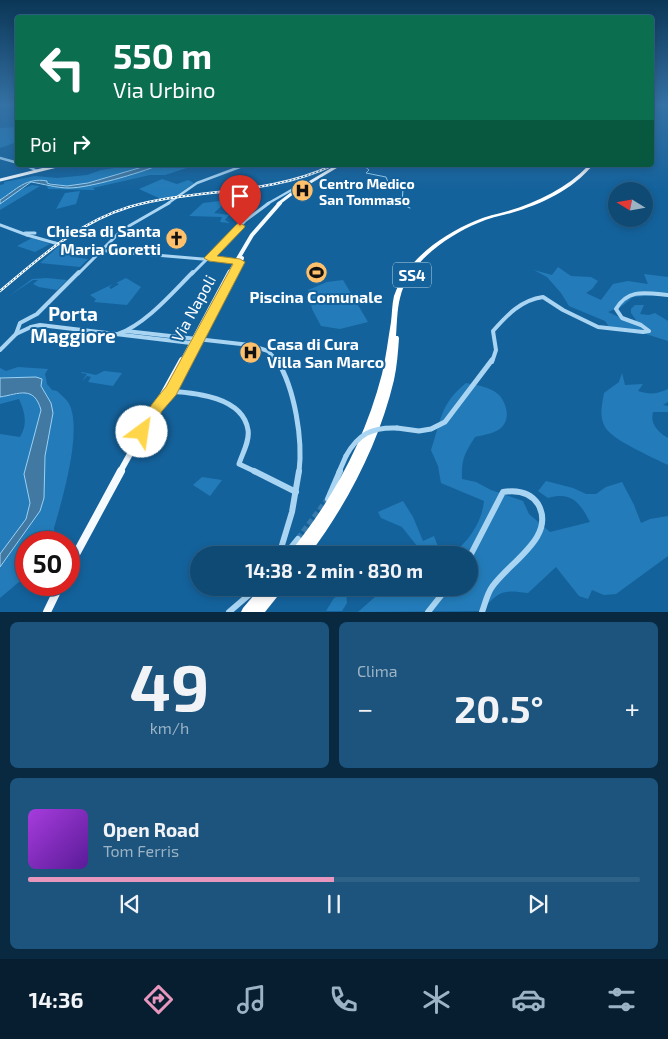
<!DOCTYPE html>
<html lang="it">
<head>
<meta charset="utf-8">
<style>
  :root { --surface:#0f4a75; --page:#1d547d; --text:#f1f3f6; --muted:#9bb3c5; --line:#2f6287; --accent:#e797bd }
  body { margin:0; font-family:"Exo 2",sans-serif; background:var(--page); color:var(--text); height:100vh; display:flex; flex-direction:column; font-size:19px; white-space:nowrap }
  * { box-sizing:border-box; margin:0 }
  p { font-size:16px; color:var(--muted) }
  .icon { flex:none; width:28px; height:28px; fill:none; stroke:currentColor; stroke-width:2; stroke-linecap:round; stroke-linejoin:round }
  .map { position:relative; height:612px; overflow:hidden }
  .side { display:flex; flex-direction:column; gap:10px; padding:10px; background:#082940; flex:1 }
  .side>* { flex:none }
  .banner { position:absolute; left:15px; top:15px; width:639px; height:152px; border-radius:5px; box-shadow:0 2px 8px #0003,0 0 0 1px var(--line); background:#0b6e4f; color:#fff; overflow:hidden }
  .needle { width:32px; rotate:281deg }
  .buttons { position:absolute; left:608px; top:182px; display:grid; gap:10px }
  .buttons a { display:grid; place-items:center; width:45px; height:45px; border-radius:50%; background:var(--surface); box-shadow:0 2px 8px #0003,0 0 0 1px var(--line); font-size:25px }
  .speed { position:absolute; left:15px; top:531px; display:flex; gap:10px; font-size:25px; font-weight:700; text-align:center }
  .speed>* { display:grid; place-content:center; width:65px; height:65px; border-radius:50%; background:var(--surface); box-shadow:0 2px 8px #0003,0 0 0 1px var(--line); line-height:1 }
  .speed .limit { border:8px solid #d22; background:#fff; color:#111 }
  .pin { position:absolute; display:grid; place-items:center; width:42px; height:42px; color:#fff; margin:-51px -21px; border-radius:50% 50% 50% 0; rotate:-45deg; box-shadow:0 0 5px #0007 }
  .pin .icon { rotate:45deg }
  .me { position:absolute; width:55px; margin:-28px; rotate:31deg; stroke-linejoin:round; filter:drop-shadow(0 0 4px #0008) }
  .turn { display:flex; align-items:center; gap:18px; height:105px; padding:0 15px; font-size:22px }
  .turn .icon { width:65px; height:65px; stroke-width:2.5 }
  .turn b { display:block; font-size:35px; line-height:42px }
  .then { display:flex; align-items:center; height:48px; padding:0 15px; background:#0003; gap:10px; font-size:19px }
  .big { font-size:38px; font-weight:700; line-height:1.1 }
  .side .card { flex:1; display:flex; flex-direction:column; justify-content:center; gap:8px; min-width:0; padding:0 18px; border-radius:8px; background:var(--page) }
  .side .dial { align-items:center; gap:0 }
  .dial b { font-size:65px; line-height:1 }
  .song { display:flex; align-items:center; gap:15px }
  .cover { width:60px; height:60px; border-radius:8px; background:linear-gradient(135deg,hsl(280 70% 55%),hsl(270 70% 35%)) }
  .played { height:5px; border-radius:2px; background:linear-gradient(90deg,var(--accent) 50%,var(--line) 50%) }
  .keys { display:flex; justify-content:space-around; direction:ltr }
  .heat { display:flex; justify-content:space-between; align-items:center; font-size:28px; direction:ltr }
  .side .tiles { flex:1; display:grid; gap:10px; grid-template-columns:1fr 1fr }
  .card:last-child { grid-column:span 2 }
  .trip { position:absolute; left:190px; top:546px; width:288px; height:50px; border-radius:25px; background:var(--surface); box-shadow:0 2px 8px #0003,0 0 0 1px var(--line); font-weight:700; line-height:50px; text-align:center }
  .dock { display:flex; height:80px; justify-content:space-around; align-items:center; background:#061e2f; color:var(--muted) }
  .dock .icon { width:35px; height:35px }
  .dock .active { color:var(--accent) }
  .dock b { font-size:22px; color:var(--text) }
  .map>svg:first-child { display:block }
</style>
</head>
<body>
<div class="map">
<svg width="668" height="612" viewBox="0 0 668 612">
  <rect width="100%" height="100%" fill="#14629c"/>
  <g fill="#237cb9">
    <polygon points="17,127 17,142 0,148 0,128"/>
    <polygon points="134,165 149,165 80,185 67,186 35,180 27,182 0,200 0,185 4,184 4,182 35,176 57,178 87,175 101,170"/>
    <path d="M159,165h37l-31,10h-15l-57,13 2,2h-3l-44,-1 -1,-3c8,1 16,2 24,2 20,-1 69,-15 88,-23z"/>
    <polygon points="162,179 177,184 188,180 194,183 176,196 161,199 139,189"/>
    <polygon points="32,185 40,186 0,210 0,204 20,190"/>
    <polygon points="80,191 76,204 56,209 65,193"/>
    <polygon points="228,200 214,213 229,215 225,220 230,223 220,222 222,217 189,216 203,203"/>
    <polygon points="32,238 50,244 35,252 17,246"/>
    <polygon points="59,246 81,251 75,257 72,257 73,253 71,257 88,259 80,267 40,263"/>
    <polygon points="558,267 571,276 591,277 598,281 592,289 586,293 601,300 613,284 628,281 648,284 644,274 668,277 668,294 633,297 622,306 608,312 634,324 636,320 631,313 631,309 635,305 644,305 640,314 649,315 655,313 668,321 668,341 630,329 609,327 605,321 569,306 561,293 547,277 534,270 552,275"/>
    <polygon points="46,278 67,280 57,290 39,287 33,284 38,280 33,280 9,296 32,279"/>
    <polygon points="126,278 141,287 127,305 94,302 96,299 90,295 113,284 109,287 111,289 119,284 117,283 114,284"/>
    <polygon points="343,280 368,322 340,329 321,326 312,309 308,290 327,282"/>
    <path d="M18,367l30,2 -3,5 2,10 5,6 5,1c3,3 8,7 11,11 16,25 -6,98 -14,126l1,11 -3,3h-26v34l-26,22v-31l40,-56 4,-13 1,-42 8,-43 -2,-10 -15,-26 -36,1v-10l6,3z"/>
    <polygon points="104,371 122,373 113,386 88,382 91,377 87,376 82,381 87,374 81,373 82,372 96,375"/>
    <path d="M622,373l3,12 18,-1 -5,7c12,4 19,3 30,-2v13l-5,3 5,1v6h-15c-3,12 5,20 15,26v27c-14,-7 -56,-25 -63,-38 -6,-11 -3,-22 -1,-34l15,-11z"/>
    <path d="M466,383c10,2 25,4 33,12 9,10 12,27 -1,35 -6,4 -16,5 -23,7 -10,16 -14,22 -13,42l14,3 15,8 32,11 6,13 21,18 40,-10c-10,-19 -18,-31 -42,-24l-10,-7 8,-10 27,7 13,6h10l10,-7 16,-5 12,23 7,18 9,-4 18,-3v40l-52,38 -12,1 -12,-5 -4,9 -9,-3 -23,-29 -28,26c-27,-4 -29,-1 -47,18l-123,1 27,-24h84v-33h-50l2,-4 -19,-24 -21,-9 -3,-6 25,-11 10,16 10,24 11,-5 6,16 12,2c17,-13 30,-32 32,-53l-43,-18 -3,-17 -7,-16c10,-29 9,-46 35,-67z"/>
    <path d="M26,393c10,2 12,7 15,17l-17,64 6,29 -4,16 -26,35v-120l20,3c8,-13 5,-25 -1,-38l-19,5v-7z"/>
    <polygon points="202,477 222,480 210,496 193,485"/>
    <polygon points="346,592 347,603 342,611 326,611 334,598"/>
  </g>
  <g fill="#4279a2" stroke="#9bd2f6">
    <path d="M149,165h10c-19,8 -70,23 -90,23 -13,0 -25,-4 -38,-6l-31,22v-4c16,-10 26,-23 47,-19v2l3,1 17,2 21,-3z"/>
    <path d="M36,377l6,2 -1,7 10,17 2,10 -8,43 -1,42 -4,13 -40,56v-13l26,-35 4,-16 -6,-29 17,-64c-7,-25 -22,-16 -41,-13v-19z"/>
  </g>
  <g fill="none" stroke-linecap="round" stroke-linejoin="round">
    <polyline stroke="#9bd2f6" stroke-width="1" points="363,165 369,170 366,173 386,177 388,182 403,189 402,204 410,208"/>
    <polyline stroke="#377aab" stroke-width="6" stroke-dasharray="6 3" stroke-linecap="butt" points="298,539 328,499"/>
    <g stroke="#a9d5f3" stroke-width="2.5">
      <polyline points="0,158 18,163"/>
      <polyline points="25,165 37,171"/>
      <polyline points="167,204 197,183 245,165"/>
      <polyline points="267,204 302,184"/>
    </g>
    <g stroke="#a9d5f3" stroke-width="3">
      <polyline points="0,225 27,235"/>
      <polyline points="25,233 35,233"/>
      <polyline points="27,235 55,243"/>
      <polyline points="55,243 84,249 238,262"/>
      <polyline points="78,274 122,230 169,203"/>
      <polyline points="192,274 246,220 269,203"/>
    </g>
    <g stroke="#a9d5f3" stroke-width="4">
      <polyline points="31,327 40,325 191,343 195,341"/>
      <polyline points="126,331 250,345 268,351 278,362"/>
      <polyline points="16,334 20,323 37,314 79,272"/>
      <path d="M118,334c28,-10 54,-41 75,-62"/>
      <polyline points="0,350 16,334 31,327"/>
      <path d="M492,362l4,-12 -3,-19c14,-16 28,-31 50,-34l20,13 35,17 45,5 6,-1 -8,-6 -19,-7 -6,-9c12,-21 31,-16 52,-14"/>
    </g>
    <g stroke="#a9d5f3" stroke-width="5">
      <path d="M277,360c18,29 26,80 22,112"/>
      <path d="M170,391c26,2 73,6 78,39 2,11 -6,24 -9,34l17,8"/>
      <polyline points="397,428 419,431 431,429 445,422 492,360"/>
      <polyline points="339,472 346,456"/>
    </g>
    <g stroke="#a9d5f3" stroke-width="6">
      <polyline points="254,471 296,492"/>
      <polyline points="328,499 340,471"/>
      <polyline points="279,555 292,512 299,471"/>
      <polyline points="285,555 298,539"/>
      <path d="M469,558l34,-66c13,-2 27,0 35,12 19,33 -30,59 -46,83 -5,7 -7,17 -10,25"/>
      <polyline points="229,612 257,588"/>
      <polyline points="428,612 447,588"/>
    </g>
    <g stroke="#f5faff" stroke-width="3">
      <polyline points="0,180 61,165"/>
      <polyline points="302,187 339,165"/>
      <polyline points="278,204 303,185"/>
    </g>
    <g stroke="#f5faff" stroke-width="4">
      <polyline points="229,274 252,235 280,203"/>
      <polyline points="234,274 242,258"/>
    </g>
    <g stroke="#f5faff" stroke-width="5">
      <polyline points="182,362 230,272"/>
      <polyline points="187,362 234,272"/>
    </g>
    <g stroke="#f5faff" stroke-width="6">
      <polyline points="162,401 171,391 187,360"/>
      <polyline points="120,472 182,360"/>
    </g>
    <g stroke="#f5faff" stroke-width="8">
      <polyline points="69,567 121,471"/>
      <polyline points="47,612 60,585"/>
    </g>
    <g fill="#fff" fill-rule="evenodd">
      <path d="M589,165h4c-21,25 -51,39 -82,48 -11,3 -22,5 -33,10 -31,13 -70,40 -78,75 -3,12 -3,25 -4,38h2l1,2c-1,14 -2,28 -5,42 -15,63 -46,123 -85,175h-19l1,-4c42,-52 74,-111 91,-177 4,-17 6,-34 9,-52 1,-8 1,-18 3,-26 3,-8 7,-17 12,-24 17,-23 43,-40 69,-51 11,-5 22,-7 33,-10 30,-9 59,-23 81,-46z"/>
      <polygon points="260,588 283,588 281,592 265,612 241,612 243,608"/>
    </g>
    <defs>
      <path id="rail" d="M0,291c41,-34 77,-68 129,-84 69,-20 137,-10 204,-42"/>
    </defs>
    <use href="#rail" stroke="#fff" stroke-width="2.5"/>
    <use href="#rail" stroke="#14629c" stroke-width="1" stroke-dasharray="2" stroke-linecap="butt"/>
    <path stroke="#a9d5f3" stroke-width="5" d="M346,456c12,-22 26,-29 51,-28"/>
  </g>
  <linearGradient id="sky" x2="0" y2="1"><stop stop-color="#0b3656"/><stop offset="0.55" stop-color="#3471a4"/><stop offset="1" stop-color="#3471a4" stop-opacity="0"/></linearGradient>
  <rect width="668" height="190" fill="url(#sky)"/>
  <path fill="#ffd54a" stroke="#a68a30" d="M240,223l5,3 -1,2 -27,28 23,3 5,3 -69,133 -14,16 -14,25 -6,2 -5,-2 -2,-4c8,-17 19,-31 31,-45l67,-123 -24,-3 -5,-3 33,-34z"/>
  <defs>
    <symbol id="hospital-disc" viewBox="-11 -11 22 22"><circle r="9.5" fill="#ffc06b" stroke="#14629c"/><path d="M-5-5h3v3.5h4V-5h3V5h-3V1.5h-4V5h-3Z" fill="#111"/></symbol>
    <symbol id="church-disc" viewBox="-11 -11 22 22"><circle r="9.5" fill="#ffc06b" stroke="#14629c"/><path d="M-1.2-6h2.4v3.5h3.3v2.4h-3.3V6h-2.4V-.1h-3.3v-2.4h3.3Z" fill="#111"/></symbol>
    <symbol id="stadium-disc" viewBox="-11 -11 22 22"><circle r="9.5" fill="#ffc06b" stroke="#14629c"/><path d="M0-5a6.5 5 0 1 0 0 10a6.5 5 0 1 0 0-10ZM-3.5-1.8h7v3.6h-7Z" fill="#111"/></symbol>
  </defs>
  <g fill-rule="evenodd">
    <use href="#hospital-disc" x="290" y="178" width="25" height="25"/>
    <use href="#church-disc" x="164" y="226" width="25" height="25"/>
    <use href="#stadium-disc" x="304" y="260" width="25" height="25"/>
    <use href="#hospital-disc" x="238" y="340" width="25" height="25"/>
  </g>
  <g text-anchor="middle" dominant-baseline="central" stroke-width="4" stroke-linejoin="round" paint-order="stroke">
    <g font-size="14" font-weight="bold" fill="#fff" stroke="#14629c" text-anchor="start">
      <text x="319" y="183">Centro Medico<tspan x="319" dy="16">San Tommaso</tspan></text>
    </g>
    <rect fill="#14629c" stroke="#b8d0e1" stroke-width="1" x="393" y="262.5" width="38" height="25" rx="4"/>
    <g font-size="15" font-weight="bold" fill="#fff">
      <text x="412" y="275">SS4</text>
    </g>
    <g font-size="16" font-weight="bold" fill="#fff" stroke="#14629c" text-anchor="end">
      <text x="161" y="230">Chiesa di Santa<tspan x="161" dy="18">Maria Goretti</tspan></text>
      <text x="316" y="296" text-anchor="middle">Piscina Comunale</text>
      <text x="267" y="343" text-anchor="start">Casa di Cura<tspan x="267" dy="18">Villa San Marco</tspan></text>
    </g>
    <g font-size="16" fill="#fff" stroke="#14629c">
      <text transform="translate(193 308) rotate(-61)">Via Napoli</text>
    </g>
    <g font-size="19" font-weight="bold" fill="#fff" stroke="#14629c">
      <text x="73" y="313">Porta<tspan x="73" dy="22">Maggiore</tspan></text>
    </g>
  </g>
</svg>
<div class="buttons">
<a><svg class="needle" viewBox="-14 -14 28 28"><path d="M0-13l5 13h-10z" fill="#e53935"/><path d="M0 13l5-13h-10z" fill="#9bb3c5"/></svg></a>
</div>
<div class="speed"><div class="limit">50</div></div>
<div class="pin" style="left:240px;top:226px;background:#d93025"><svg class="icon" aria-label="arrive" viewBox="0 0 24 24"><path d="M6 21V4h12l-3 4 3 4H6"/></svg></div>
<svg class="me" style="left:142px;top:432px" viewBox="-20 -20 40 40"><circle r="19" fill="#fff"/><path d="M0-13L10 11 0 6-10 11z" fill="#ffd54a"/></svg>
<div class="trip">14:38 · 2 min · 830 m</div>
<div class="banner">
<div class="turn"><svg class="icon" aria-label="left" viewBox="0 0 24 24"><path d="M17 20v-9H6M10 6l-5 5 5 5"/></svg><div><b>550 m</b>Via Urbino</div></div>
<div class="then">Poi<svg class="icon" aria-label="right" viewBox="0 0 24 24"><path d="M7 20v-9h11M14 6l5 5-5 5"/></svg></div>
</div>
</div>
<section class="side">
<div class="tiles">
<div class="card dial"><b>49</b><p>km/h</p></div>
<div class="card"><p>Clima</p>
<div class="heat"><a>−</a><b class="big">20.5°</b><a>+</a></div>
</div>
<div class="card">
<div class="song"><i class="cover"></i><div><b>Open Road</b><p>Tom Ferris</p></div></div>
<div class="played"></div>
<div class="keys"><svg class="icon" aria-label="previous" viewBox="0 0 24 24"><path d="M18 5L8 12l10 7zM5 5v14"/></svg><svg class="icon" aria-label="pause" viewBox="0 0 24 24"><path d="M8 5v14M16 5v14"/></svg><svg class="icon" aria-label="next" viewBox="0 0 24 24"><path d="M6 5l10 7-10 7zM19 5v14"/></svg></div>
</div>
</div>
</section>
<nav class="dock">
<b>14:36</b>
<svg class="icon active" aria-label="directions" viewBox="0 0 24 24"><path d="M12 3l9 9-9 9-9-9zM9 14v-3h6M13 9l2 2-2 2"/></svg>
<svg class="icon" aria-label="music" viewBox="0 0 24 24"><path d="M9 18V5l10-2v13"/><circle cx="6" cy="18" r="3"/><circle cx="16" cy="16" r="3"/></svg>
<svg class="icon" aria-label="phone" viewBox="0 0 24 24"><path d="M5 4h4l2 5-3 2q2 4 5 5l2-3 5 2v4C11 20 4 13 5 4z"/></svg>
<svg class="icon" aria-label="climate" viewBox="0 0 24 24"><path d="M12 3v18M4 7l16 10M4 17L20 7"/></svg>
<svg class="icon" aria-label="car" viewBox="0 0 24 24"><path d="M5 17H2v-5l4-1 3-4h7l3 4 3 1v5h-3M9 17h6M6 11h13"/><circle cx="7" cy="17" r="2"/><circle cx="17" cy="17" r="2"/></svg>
<svg class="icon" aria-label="filters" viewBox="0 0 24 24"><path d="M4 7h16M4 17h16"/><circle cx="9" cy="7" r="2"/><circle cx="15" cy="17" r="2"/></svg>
</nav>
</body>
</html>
